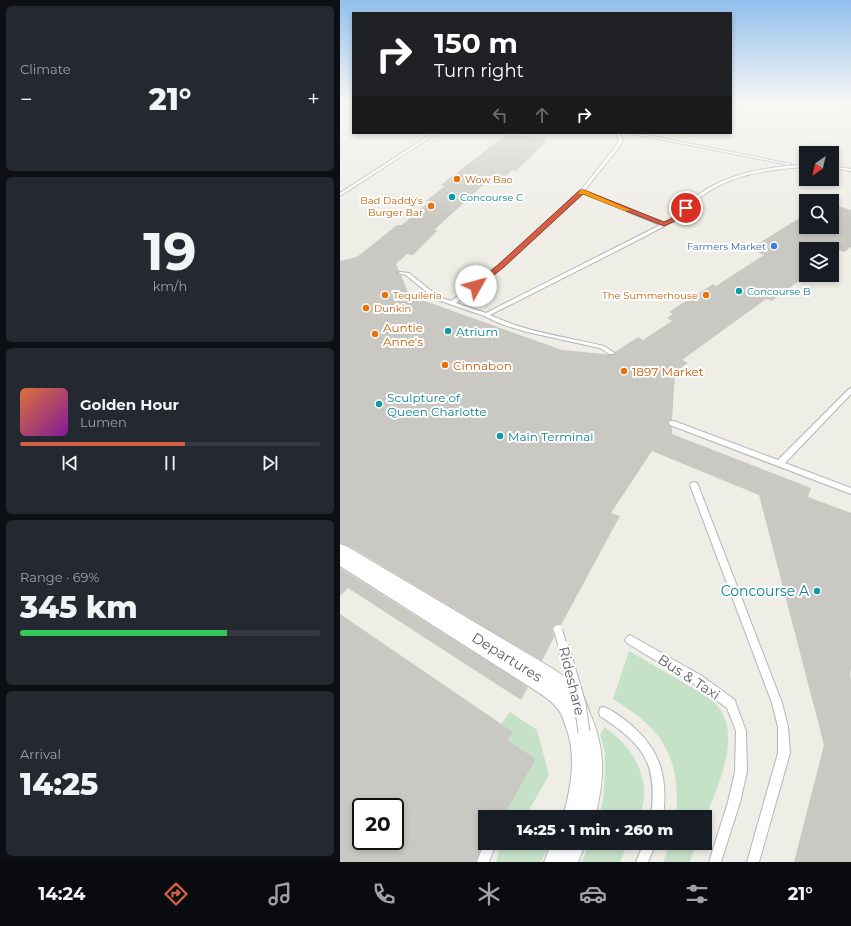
<!DOCTYPE html>
<html lang="en">
<head>
<meta charset="utf-8">
<style>
  :root { --surface:#171b24; --page:#242831; --text:#f1f3f6; --muted:#9ea1a6; --line:#363941; --accent:#d55f44 }
  body { margin:0; font-family:Montserrat,sans-serif; background:var(--page); color:var(--text); height:100vh; display:flex; flex-direction:column; font-size:15px; white-space:nowrap }
  * { box-sizing:border-box; margin:0 }
  p { font-size:13px; color:var(--muted) }
  .icon { flex:none; width:22px; height:22px; fill:none; stroke:currentColor; stroke-width:2; stroke-linecap:round; stroke-linejoin:round }
  .map { position:relative; flex:1; overflow:hidden }
  .side { display:flex; flex-direction:column; gap:6px; padding:6px; background:#0d0f14; width:340px }
  .side>* { flex:none }
  .hud { position:absolute; left:12px; top:12px; width:380px; height:122px; border-radius:0px; box-shadow:0 2px 6px #0003; background:#202124; color:#fff; overflow:hidden }
  .needle { width:26px; rotate:214deg }
  .tools { position:absolute; left:459px; top:146px; display:grid; gap:8px }
  .tools a { display:grid; place-items:center; width:40px; height:40px; border-radius:0px; background:var(--surface); box-shadow:0 2px 6px #0003; font-size:20px }
  .speed { position:absolute; left:12px; top:798px; display:flex; gap:8px; font-size:20px; font-weight:700; text-align:center }
  .speed>* { display:grid; place-content:center; width:52px; height:52px; border-radius:50%; background:var(--surface); box-shadow:0 2px 6px #0003; line-height:1 }
  .speed .limit { border:2px solid #111; border-radius:6px; background:#fff; color:#111 }
  .pin { position:absolute; display:grid; place-items:center; width:34px; height:34px; color:#fff; margin:-17px; border:2px solid #fff; border-radius:50%; box-shadow:0 1px 4px #0007 }
  .me { position:absolute; width:44px; margin:-22px; rotate:52deg; stroke-linejoin:round; filter:drop-shadow(0 0 3px #0008) }
  .turn { display:flex; align-items:center; gap:14px; height:84px; padding:0 16px; font-size:18px }
  .turn .icon { width:52px; height:52px; stroke-width:2.5 }
  .turn b { display:block; font-size:28px; line-height:34px }
  .lanes { display:flex; align-items:center; height:38px; padding:0 16px; background:#0003; justify-content:center; gap:20px; direction:ltr }
  .lanes .off { opacity:.35 }
  .big { font-size:30px; font-weight:800; line-height:1.1 }
  .side .tile { flex:1; display:flex; flex-direction:column; justify-content:center; gap:6px; min-width:0; padding:0 14px; border-radius:6px; background:var(--page) }
  .side .dial { align-items:center; gap:0 }
  .dial b { font-size:52px; line-height:1 }
  .song { display:flex; align-items:center; gap:12px }
  .cover { width:48px; height:48px; border-radius:6px; background:linear-gradient(135deg,hsl(20 70% 55%),hsl(290 70% 35%)) }
  .played { height:4px; border-radius:2px; background:linear-gradient(90deg,var(--accent) 55%,var(--line) 55%) }
  .keys { display:flex; justify-content:space-around; direction:ltr }
  .heat { display:flex; justify-content:space-between; align-items:center; font-size:22px; direction:ltr }
  .charge { height:6px; border-radius:3px; background:linear-gradient(90deg,#34c759 69%,var(--line) 0) }
  .trip { position:absolute; left:138px; top:810px; width:234px; height:40px; border-radius:0px; background:var(--surface); box-shadow:0 2px 6px #0003; font-weight:800; line-height:40px; text-align:center }
  .tabs { display:flex; height:64px; justify-content:space-around; align-items:center; background:#090b0e; color:var(--muted) }
  .tabs .icon { width:28px; height:28px }
  .tabs .current { color:var(--accent) }
  .tabs b { font-size:18px; color:var(--text) }
  main { display:flex; flex:1; min-height:0 }
  .map>svg:first-child { display:block }
</style>
</head>
<body>
<main>
<section class="side">
<div class="tile"><p>Climate</p>
<div class="heat"><a>−</a><b class="big">21°</b><a>+</a></div>
</div>
<div class="tile dial"><b>19</b><p>km/h</p></div>
<div class="tile">
<div class="song"><i class="cover"></i><div><b>Golden Hour</b><p>Lumen</p></div></div>
<div class="played"></div>
<div class="keys"><svg class="icon" aria-label="previous" viewBox="0 0 24 24"><path d="M18 5L8 12l10 7zM5 5v14"/></svg><svg class="icon" aria-label="pause" viewBox="0 0 24 24"><path d="M8 5v14M16 5v14"/></svg><svg class="icon" aria-label="next" viewBox="0 0 24 24"><path d="M6 5l10 7-10 7zM19 5v14"/></svg></div>
</div>
<div class="tile"><p>Range · 69%</p><b class="big">345 km</b><div class="charge"></div></div>
<div class="tile"><p>Arrival</p><b class="big">14:25</b></div>
</section>
<div class="map">
<svg width="511" height="862" viewBox="0 0 511 862">
  <rect width="100%" height="100%" fill="#eeede6"/>
  <g fill="#c5e2c8">
    <polygon points="408,102 511,102 511,108 442,104 391,105 391,103"/>
    <path d="M289,651l74,43c7,5 14,10 18,17 19,31 -5,78 -16,108v-2h-29c5,-60 -13,-88 -63,-118z"/>
    <polygon points="170,712 197,730 209,775 185,817 163,817 196,759 168,740 173,732 161,724"/>
    <path d="M264,727c30,20 50,55 35,90h-40l4,-17 2,-23v-25l-5,-17z"/>
    <polygon points="162,843 210,843 201,862 156,862"/>
    <polygon points="250,843 288,843 280,862 242,862"/>
    <polygon points="330,843 356,843 350,862 323,862"/>
  </g>
  <g fill="#c9c8c2" fill-rule="evenodd">
    <polygon points="169,135 207,138 203,141 207,141 176,171 172,170 166,176 158,175 155,179 151,178 94,230 98,230 73,255 67,254 56,264 59,271 57,274 61,275 69,295 74,297 222,350 274,355 275,352 298,337 303,340 332,321 327,318 333,314 329,312 373,284 376,286 424,255 415,251 422,247 416,245 466,214 466,227 492,227 492,204 511,210 511,247 504,252 497,249 466,249 466,273 461,276 464,277 432,301 426,299 342,360 348,363 335,372 332,420 330,420 328,422 329,426 332,427 332,434 471,488 468,497 511,513 511,668 510,674 511,679 511,862 454,862 484,745 419,495 312,451 271,513 280,516 221,625 216,625 213,628 214,637 202,661 9,546 0,543 0,261 17,257 57,225 62,225 90,201 86,201 105,186 101,185 163,137 166,137"/>
    <polygon points="0,568 188,687 181,700 8,588 0,596"/>
    <path d="M0,614l173,118 -5,8 28,19 -33,58h-18v22l-9,23h-136zM21,807h34v34h-34z"/>
  </g>
  <g fill="none" stroke-linecap="round" stroke-linejoin="round">
    <defs>
      <g id="service">
        <polygon points="93,133 97,133 0,196 0,193"/>
        <path d="M276,133h4l3,7 -3,6 -36,45 79,32c15,-7 23,-20 36,-29 31,-21 70,-28 107,-29v2c-36,2 -75,7 -104,29 -11,7 -18,20 -30,26 -60,32 -121,62 -182,93 36,17 76,22 114,31l9,6 1,1 -1,1h-4l-9,-6 -73,-16 -26,-8 -17,-8 -49,-17 -29,-24 -8,-2 2,-1 9,1 30,24 12,4 48,-36 82,-75 35,-44 3,-6zM243,193l77,32 -174,88 -30,-10 47,-36z"/>
        <polygon points="289,133 296,133 451,164 449,165"/>
        <polygon points="492,166 511,169 511,171 492,168"/>
        <polygon points="511,388 511,394 445,463 511,488 511,494 330,425 329,423 330,421 334,421 438,460 509,389"/>
        <polygon points="354,482 357,483 358,485 442,703 448,727 450,753 419,862 407,862 438,753 438,727 432,703 350,485 351,483"/>
        <polygon points="290,635 362,676 395,700 396,704 406,731 407,772 400,802 381,862 369,862 388,802 395,772 396,731 387,708 354,684 287,643 285,640 287,637"/>
        <path d="M264,707c9,4 18,10 26,17 31,26 38,54 33,93h-12c7,-54 -7,-72 -51,-101l-1,-4 1,-4z"/>
        <polygon points="145,840 145,843 156,843 149,862 137,862"/>
        <polygon points="304,843 316,843 308,862 296,862"/>
      </g>
      <g id="secondary">
        <path d="M0,544l8,3 202,120c11,7 23,15 31,25 5,8 7,18 11,26 14,36 12,62 3,99h-32c8,-30 14,-60 3,-90 -2,-5 -3,-10 -6,-15 -6,-10 -19,-18 -30,-25l-190,-121z"/>
        <polygon points="212,843 246,843 238,862 204,862"/>
      </g>
    </defs>
    <use href="#service" stroke="#b3b5b9" stroke-width="2"/>
    <use href="#secondary" stroke="#b4b7bb" stroke-width="2"/>
    <use href="#service" fill="#fff" fill-rule="evenodd"/>
    <use href="#secondary" fill="#fff" fill-rule="evenodd"/>
    <defs>
      <polyline id="service-bridge-far1" points="218,630 223,647"/>
      <polyline id="service-bridge" points="223,646 240,704 244,732"/>
    </defs>
    <use href="#service-bridge-far1" stroke="#b3b5b9" stroke-width="10" stroke-linecap="butt"/>
    <use href="#service-bridge" stroke="#b3b5b9" stroke-width="13" stroke-linecap="butt"/>
    <use href="#service-bridge-far1" stroke="#fff" stroke-width="8"/>
    <use href="#service-bridge" stroke="#fff" stroke-width="11"/>
  </g>
  <linearGradient id="sky" x2="0" y2="1"><stop stop-color="#91bfed"/><stop offset="0.46" stop-color="#f7f7f4"/><stop offset="1" stop-color="#f7f7f4" stop-opacity="0"/></linearGradient>
  <rect width="511" height="222" fill="url(#sky)"/>
  <polygon fill="#d55f44" stroke="#8a3e2c" points="240,190 244,190 324,222 331,219 344,207 349,208 335,221 324,226 243,194 164,267 139,287 134,287 134,285 159,264"/>
  <polygon fill="#f59e0b" points="240,190 244,190 290,210 285,211 243,194 238,194"/>
  <g fill="#e8710a" stroke="#fff" stroke-width="1.5">
    <circle cx="117" cy="179" r="4"/>
    <circle cx="91" cy="206" r="4"/>
    <circle cx="45" cy="295" r="4"/>
    <circle cx="366" cy="295" r="4"/>
    <circle cx="26" cy="308" r="4"/>
    <circle cx="35" cy="334" r="4"/>
    <circle cx="105" cy="365" r="4"/>
    <circle cx="284" cy="371" r="4"/>
  </g>
  <g fill="#0f9aa8" stroke="#fff" stroke-width="1.5">
    <circle cx="112" cy="197" r="4"/>
    <circle cx="399" cy="291" r="4"/>
    <circle cx="108" cy="331" r="4"/>
    <circle cx="39" cy="404" r="4"/>
    <circle cx="160" cy="436" r="4"/>
    <circle cx="477" cy="591" r="4"/>
  </g>
  <circle fill="#3f7fe0" stroke="#fff" stroke-width="1.5" cx="434" cy="246" r="4"/>
  <g text-anchor="middle" dominant-baseline="central" stroke-width="4" stroke-linejoin="round" paint-order="stroke">
    <g font-size="10" fill="#c56008" stroke="#fff" text-anchor="start">
      <text x="125" y="179">Wow Bao</text>
      <text x="83" y="200" text-anchor="end">Bad Daddy's<tspan x="83" dy="12">Burger Bar</tspan></text>
      <text x="53" y="295">Tequileria</text>
      <text x="358" y="295" text-anchor="end">The Summerhouse</text>
      <text x="34" y="308">Dunkin</text>
    </g>
    <g font-size="10" fill="#0d838f" stroke="#fff" text-anchor="start">
      <text x="120" y="197">Concourse C</text>
      <text x="407" y="291">Concourse B</text>
    </g>
    <g font-size="10" fill="#366cbe" stroke="#fff" text-anchor="end">
      <text x="426" y="246">Farmers Market</text>
    </g>
    <g font-size="12" fill="#c56008" stroke="#fff" text-anchor="start">
      <text x="43" y="327">Auntie<tspan x="43" dy="14">Anne's</tspan></text>
      <text x="113" y="365">Cinnabon</text>
      <text x="292" y="371">1897 Market</text>
    </g>
    <g font-size="12" fill="#0d838f" stroke="#fff" text-anchor="start">
      <text x="116" y="331">Atrium</text>
      <text x="47" y="397">Sculpture of<tspan x="47" dy="14">Queen Charlotte</tspan></text>
      <text x="168" y="436">Main Terminal</text>
    </g>
    <g font-size="14" fill="#0d838f" stroke="#fff" text-anchor="end">
      <text x="469" y="591">Concourse A</text>
    </g>
    <g font-size="14" fill="#5d6064" stroke="#fff">
      <text transform="translate(167 657) rotate(32)">Departures</text>
      <text transform="translate(349 677) rotate(33)">Bus &amp; Taxi</text>
      <text transform="translate(232 681) rotate(76)">Rideshare</text>
    </g>
  </g>
</svg>
<div class="tools">
<a><svg class="needle" viewBox="-14 -14 28 28"><path d="M0-13l5 13h-10z" fill="#e53935"/><path d="M0 13l5-13h-10z" fill="#9ea1a6"/></svg></a>
<a><svg class="icon" aria-label="search" viewBox="0 0 24 24"><circle cx="10" cy="10" r="6"/><path d="M15 15l6 6"/></svg></a>
<a><svg class="icon" aria-label="layers" viewBox="0 0 24 24"><path d="M12 4l9 5-9 5-9-5zM3 14l9 5 9-5"/></svg></a>
</div>
<div class="speed"><div class="limit">20</div></div>
<div class="pin" style="left:346px;top:208px;background:#d93025"><svg class="icon" aria-label="arrive" viewBox="0 0 24 24"><path d="M6 21V4h12l-3 4 3 4H6"/></svg></div>
<svg class="me" style="left:136px;top:286px" viewBox="-20 -20 40 40"><circle r="19" fill="#fff"/><path d="M0-13L10 11 0 6-10 11z" fill="#d55f44"/></svg>
<div class="trip">14:25 · 1 min · 260 m</div>
<div class="hud">
<div class="turn"><svg class="icon" aria-label="right" viewBox="0 0 24 24"><path d="M7 20v-9h11M14 6l5 5-5 5"/></svg><div><b>150 m</b>Turn right</div></div>
<div class="lanes"><svg class="icon off" aria-label="left" viewBox="0 0 24 24"><path d="M17 20v-9H6M10 6l-5 5 5 5"/></svg><svg class="icon off" aria-label="ahead" viewBox="0 0 24 24"><path d="M12 20V5M6 11l6-6 6 6"/></svg><svg class="icon" aria-label="right" viewBox="0 0 24 24"><path d="M7 20v-9h11M14 6l5 5-5 5"/></svg></div>
</div>
</div>
</main>
<nav class="tabs">
<b>14:24</b>
<svg class="icon current" aria-label="directions" viewBox="0 0 24 24"><path d="M12 3l9 9-9 9-9-9zM9 14v-3h6M13 9l2 2-2 2"/></svg>
<svg class="icon" aria-label="music" viewBox="0 0 24 24"><path d="M9 18V5l10-2v13"/><circle cx="6" cy="18" r="3"/><circle cx="16" cy="16" r="3"/></svg>
<svg class="icon" aria-label="phone" viewBox="0 0 24 24"><path d="M5 4h4l2 5-3 2q2 4 5 5l2-3 5 2v4C11 20 4 13 5 4z"/></svg>
<svg class="icon" aria-label="climate" viewBox="0 0 24 24"><path d="M12 3v18M4 7l16 10M4 17L20 7"/></svg>
<svg class="icon" aria-label="car" viewBox="0 0 24 24"><path d="M5 17H2v-5l4-1 3-4h7l3 4 3 1v5h-3M9 17h6M6 11h13"/><circle cx="7" cy="17" r="2"/><circle cx="17" cy="17" r="2"/></svg>
<svg class="icon" aria-label="filters" viewBox="0 0 24 24"><path d="M4 7h16M4 17h16"/><circle cx="9" cy="7" r="2"/><circle cx="15" cy="17" r="2"/></svg>
<b>21°</b>
</nav>
</body>
</html>
